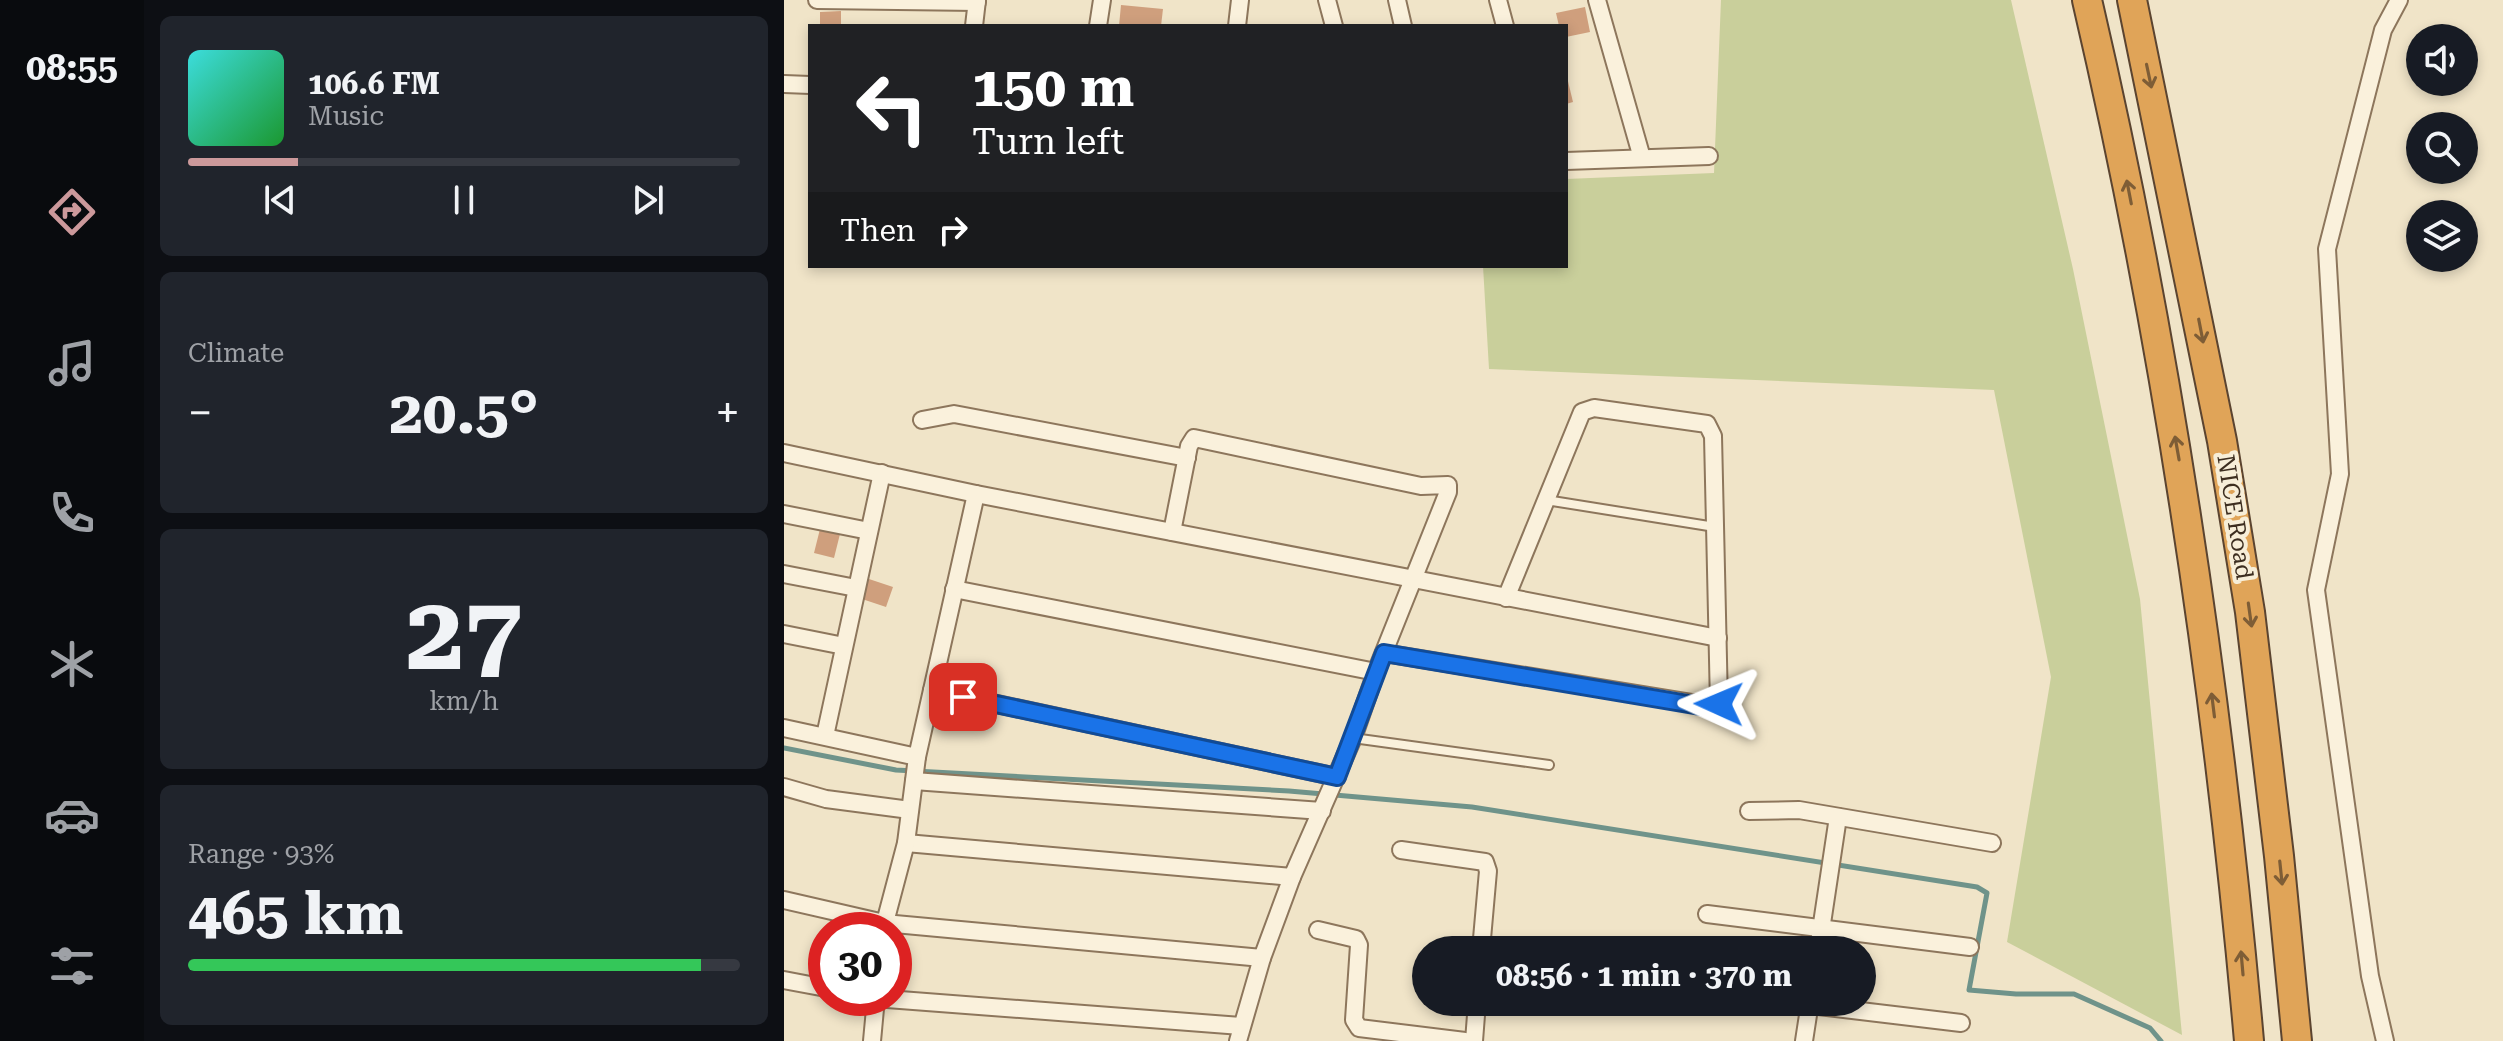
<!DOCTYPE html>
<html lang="en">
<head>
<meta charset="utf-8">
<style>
  :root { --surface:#171b24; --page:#20242c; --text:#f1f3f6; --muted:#9ea1a6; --line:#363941; --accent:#cc999b }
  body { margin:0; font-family:"Roboto Serif",serif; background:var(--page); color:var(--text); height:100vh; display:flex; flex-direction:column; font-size:30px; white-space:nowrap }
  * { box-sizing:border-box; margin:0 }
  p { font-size:26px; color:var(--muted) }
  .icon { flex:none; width:44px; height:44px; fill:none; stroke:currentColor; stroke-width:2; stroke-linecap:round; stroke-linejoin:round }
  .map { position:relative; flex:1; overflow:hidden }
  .details { display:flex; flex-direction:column; gap:16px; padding:16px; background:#0d0f14; width:640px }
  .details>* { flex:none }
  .hud { position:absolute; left:24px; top:24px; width:760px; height:244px; border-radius:0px; box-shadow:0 4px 12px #0003; background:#202124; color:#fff; overflow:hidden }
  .fabs { position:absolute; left:1622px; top:24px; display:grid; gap:16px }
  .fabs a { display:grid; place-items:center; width:72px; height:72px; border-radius:50%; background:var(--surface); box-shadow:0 4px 12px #0003; font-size:40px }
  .speed { position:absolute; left:24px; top:912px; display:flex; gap:16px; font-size:40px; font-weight:700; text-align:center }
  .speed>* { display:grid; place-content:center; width:104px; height:104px; border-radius:50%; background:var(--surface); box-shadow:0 4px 12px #0003; line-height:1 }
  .speed .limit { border:12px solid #d22; background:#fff; color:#111 }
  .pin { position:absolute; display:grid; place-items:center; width:68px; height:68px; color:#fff; margin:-34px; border-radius:16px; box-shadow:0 4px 12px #0006 }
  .me { position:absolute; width:88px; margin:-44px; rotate:271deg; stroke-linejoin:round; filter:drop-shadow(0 0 6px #0008) }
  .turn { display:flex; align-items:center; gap:28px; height:168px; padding:0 32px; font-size:36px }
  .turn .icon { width:104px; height:104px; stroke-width:2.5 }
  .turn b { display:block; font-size:56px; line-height:68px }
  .then { display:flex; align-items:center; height:76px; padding:0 32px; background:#0003; gap:16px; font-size:30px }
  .big { font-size:60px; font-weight:700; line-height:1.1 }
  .details .tile { flex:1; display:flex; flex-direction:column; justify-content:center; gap:12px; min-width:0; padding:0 28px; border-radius:12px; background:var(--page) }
  .details .dial { align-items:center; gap:0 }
  .dial b { font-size:104px; line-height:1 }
  .song { display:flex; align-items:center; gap:24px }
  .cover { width:96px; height:96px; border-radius:12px; background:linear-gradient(135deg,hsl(180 70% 55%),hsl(130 70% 35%)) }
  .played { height:8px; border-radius:4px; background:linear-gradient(90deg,var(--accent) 20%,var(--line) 20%) }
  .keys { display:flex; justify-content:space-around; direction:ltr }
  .heat { display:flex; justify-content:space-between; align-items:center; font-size:44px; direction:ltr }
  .charge { height:12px; border-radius:6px; background:linear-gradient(90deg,#34c759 93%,var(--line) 0) }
  .trip { position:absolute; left:628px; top:936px; width:464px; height:80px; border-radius:40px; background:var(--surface); box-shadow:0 4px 12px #0003; font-weight:700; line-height:80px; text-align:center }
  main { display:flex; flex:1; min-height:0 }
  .dock { display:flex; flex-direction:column; width:144px; justify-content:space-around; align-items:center; background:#090b0e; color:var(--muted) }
  .dock .icon { width:56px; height:56px }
  .dock .on { color:var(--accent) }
  .dock b { font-size:36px; color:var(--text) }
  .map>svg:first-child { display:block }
</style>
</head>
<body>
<main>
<nav class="dock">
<b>08:55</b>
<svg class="icon on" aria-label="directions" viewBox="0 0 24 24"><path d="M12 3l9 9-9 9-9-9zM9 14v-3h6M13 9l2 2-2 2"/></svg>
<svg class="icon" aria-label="music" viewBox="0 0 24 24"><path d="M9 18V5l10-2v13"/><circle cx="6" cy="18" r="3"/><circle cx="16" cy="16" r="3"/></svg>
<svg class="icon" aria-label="phone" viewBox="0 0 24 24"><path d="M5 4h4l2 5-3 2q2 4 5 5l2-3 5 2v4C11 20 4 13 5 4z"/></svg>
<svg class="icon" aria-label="climate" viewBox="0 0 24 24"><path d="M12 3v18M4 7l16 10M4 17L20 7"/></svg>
<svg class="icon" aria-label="car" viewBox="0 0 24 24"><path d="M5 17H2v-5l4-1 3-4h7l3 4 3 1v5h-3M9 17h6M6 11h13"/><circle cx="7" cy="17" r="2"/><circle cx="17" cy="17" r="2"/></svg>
<svg class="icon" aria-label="filters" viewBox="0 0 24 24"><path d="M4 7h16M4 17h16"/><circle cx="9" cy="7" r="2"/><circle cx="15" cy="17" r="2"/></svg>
</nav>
<section class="details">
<div class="tile">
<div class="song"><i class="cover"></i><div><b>106.6 FM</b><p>Music</p></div></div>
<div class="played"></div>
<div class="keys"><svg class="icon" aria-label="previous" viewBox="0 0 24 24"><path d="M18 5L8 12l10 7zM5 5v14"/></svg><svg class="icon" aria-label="pause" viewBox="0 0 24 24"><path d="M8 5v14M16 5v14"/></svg><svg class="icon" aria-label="next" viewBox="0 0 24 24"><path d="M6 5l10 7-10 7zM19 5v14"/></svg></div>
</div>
<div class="tile"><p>Climate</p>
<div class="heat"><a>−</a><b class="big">20.5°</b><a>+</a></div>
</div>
<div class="tile dial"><b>27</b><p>km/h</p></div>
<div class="tile"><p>Range · 93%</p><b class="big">465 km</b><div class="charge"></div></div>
</section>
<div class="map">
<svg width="1719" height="1041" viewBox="0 0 1719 1041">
  <rect width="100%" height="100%" fill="#f0e4c8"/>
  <polygon fill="#c9cf9b" points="937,0 1227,0 1289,269 1356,599 1398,1035 1223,942 1267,677 1210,390 705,369 699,266 782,266 782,179 930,173"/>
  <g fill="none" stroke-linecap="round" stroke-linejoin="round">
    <polyline stroke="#6f938a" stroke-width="5" points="0,748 112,770 505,791 688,807 1193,887 1203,893 1185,990 1232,994 1290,994 1366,1028 1377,1041"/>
  </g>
  <g fill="#cf9f7d">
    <polygon points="337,5 379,9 377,26 335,26"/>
    <polygon points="801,7 806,32 782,37 782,26 775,26 772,13"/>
    <polygon points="57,11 57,26 36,26 36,12"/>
    <polygon points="782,73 789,102 782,104"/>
    <polygon points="37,525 57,530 50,558 30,553"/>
    <polygon points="82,578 109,587 102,607 75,598"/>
  </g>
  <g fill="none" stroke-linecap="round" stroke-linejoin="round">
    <defs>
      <g id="lane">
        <polyline points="762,500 931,527"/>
        <polyline points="569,738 765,765"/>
      </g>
      <g id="street">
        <polyline points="33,0 193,2"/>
        <polyline points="543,0 550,26"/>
        <polyline points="613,0 619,26"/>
        <polyline points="714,0 721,26"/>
        <polyline points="813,0 858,158"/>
        <polyline points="190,26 193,0"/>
        <polyline points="314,26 318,0"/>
        <polyline points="453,26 456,0"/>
        <polyline points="0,84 26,85"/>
        <polyline points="782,161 925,156"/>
        <polyline points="138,420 170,414 403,458"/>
        <polyline points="0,453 192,494 934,638"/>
        <polyline points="0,514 85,531"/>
        <polyline points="388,532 405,446 410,438 637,486 664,485 664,492 592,672 569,738 508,877 478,958 454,1041"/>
        <polyline points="0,574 72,588"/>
        <polyline points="170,589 592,672"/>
        <polyline points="0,634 60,646"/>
        <polyline points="600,653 933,707 935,704 929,436 923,424 810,408 798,412 722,598"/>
        <polyline points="148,690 553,777"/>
        <polyline points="0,728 133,757"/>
        <polyline points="41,736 98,473"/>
        <polyline points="130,781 538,811"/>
        <polyline points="0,787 42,799 126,810"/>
        <polyline points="965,811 1015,810 1208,843"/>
        <polyline points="122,843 508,877"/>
        <polyline points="617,850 701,862 704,871 697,950"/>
        <polyline points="0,900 100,923 478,958"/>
        <polyline points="923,914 1186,947"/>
        <polyline points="99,930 122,843 133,757 192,494"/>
        <polyline points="534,930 572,939 575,945 570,1020 575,1028 681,1041"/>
        <polyline points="1034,950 1054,817"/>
        <polyline points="0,980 42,988"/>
        <polyline points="90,998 457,1026"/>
        <polyline points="1026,1005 1177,1023"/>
        <polyline points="88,1041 92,998"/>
        <polyline points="690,1041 693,1002"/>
        <polyline points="1020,1041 1026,1002"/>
        <polyline points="1601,1041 1586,976 1532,590 1556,474 1543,249 1599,30 1615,0"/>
      </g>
      <g id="highway">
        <path d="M1303,0c80,343 131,690 162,1041"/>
        <polyline points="1348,0 1438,441 1466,612 1495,856 1513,1041"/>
      </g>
    </defs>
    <use href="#lane" stroke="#8d765c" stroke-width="12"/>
    <use href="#street" stroke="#8d765c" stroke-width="20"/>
    <use href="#highway" stroke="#5b4430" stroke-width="32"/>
    <use href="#lane" stroke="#faf1dc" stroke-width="8"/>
    <use href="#street" stroke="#faf1dc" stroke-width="16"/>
    <use href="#highway" stroke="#e0a458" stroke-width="28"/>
  </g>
  <defs><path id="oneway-shaft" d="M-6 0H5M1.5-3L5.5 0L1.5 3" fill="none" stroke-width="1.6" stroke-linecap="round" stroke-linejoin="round" transform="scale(2)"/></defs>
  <g stroke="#7e5d36">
    <use href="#oneway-shaft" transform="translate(1365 76) rotate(78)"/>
    <use href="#oneway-shaft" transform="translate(1345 192) rotate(-101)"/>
    <use href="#oneway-shaft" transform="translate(1417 331) rotate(79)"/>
    <use href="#oneway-shaft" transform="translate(1393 448) rotate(-100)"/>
    <use href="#oneway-shaft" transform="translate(1466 615) rotate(82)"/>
    <use href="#oneway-shaft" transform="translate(1429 705) rotate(-97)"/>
    <use href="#oneway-shaft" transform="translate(1497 873) rotate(84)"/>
    <use href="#oneway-shaft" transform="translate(1458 963) rotate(-95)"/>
  </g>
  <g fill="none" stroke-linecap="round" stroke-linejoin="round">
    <defs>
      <polyline id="route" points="179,697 553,777 600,653 928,708 933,707 935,704"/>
    </defs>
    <use href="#route" stroke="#114b97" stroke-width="20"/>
    <use href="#route" stroke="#1a73e8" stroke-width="14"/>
  </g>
  <g text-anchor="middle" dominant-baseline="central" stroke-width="8" stroke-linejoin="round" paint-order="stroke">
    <g font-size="24" fill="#3d2e20" stroke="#f7eed8">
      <text transform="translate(1451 517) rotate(81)">NICE Road</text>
    </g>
  </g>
</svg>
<div class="fabs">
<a><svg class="icon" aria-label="sound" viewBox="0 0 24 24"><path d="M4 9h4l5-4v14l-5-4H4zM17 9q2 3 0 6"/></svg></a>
<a><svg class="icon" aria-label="search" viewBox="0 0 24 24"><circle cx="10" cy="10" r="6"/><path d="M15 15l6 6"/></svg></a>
<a><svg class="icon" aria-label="layers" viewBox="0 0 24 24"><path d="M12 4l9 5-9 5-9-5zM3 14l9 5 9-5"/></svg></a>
</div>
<div class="speed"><div class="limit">30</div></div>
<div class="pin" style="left:179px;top:697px;background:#d93025"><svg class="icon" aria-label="arrive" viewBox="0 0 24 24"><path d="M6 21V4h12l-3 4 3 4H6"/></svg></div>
<svg class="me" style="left:935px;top:704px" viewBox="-20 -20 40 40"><path d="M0-17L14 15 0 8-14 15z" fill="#1a73e8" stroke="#fff" stroke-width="4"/></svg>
<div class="trip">08:56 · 1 min · 370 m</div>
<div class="hud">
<div class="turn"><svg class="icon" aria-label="left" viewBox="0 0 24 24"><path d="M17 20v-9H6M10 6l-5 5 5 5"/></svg><div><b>150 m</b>Turn left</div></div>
<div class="then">Then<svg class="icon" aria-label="right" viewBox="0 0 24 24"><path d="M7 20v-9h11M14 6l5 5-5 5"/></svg></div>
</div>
</div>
</main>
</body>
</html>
